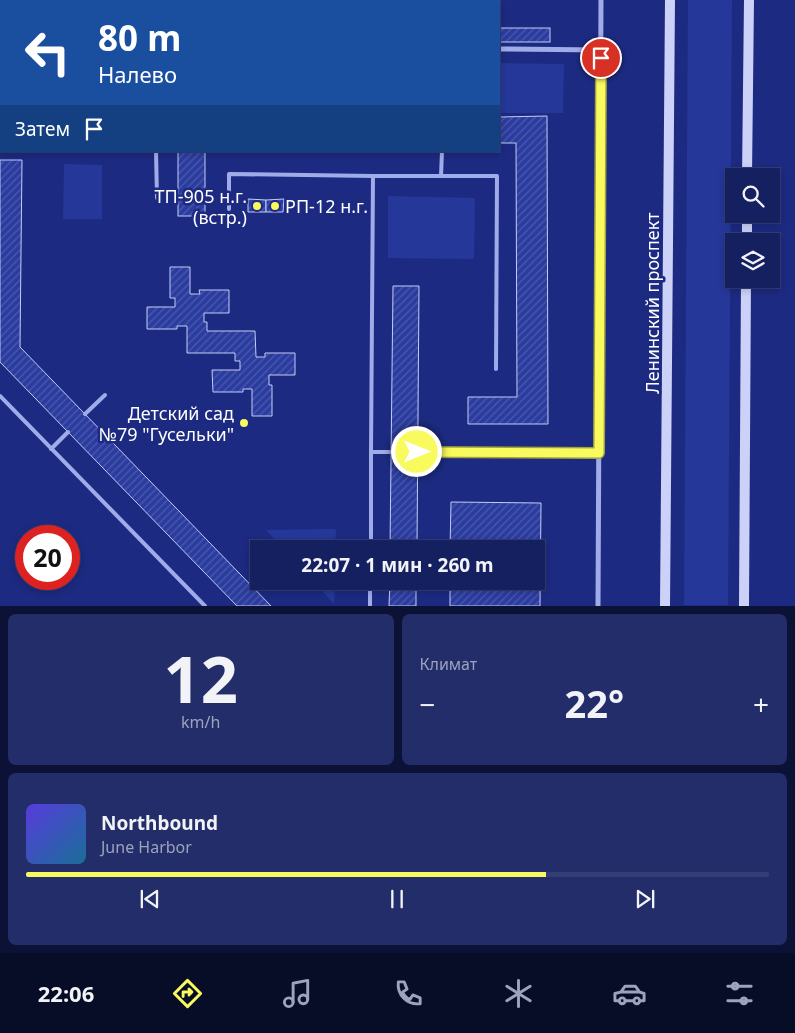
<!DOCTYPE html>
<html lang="ru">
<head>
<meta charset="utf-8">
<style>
  :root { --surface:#152061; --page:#222d6a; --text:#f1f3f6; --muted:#9da3bd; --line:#343e76; --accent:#f9fa5d }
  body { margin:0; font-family:"Noto Sans",sans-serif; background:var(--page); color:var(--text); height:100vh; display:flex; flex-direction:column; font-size:19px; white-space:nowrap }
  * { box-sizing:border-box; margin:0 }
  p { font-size:16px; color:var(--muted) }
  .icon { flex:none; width:28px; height:28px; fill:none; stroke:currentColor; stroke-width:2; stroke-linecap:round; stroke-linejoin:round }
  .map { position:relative; height:606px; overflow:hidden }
  .drawer { display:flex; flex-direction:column; gap:8px; padding:8px; background:#0c1235; flex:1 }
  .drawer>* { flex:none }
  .guide { position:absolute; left:0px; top:0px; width:500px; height:152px; box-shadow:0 2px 8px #0003,0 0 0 1px var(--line); background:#1a4fa0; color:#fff; overflow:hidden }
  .buttons { position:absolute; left:725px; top:168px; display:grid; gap:10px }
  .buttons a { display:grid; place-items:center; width:55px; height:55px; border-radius:0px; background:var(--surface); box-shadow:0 2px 8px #0003,0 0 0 1px var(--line); font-size:25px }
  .speed { position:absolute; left:15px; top:525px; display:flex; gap:10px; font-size:25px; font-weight:700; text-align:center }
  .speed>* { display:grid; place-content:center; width:65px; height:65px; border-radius:50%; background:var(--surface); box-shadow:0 2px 8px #0003,0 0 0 1px var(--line); line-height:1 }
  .speed .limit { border:8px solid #d22; background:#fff; color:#111 }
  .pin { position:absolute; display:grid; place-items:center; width:42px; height:42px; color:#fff; margin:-21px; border:2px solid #fff; border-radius:50%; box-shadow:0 1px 5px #0007 }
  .me { position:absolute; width:55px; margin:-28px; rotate:90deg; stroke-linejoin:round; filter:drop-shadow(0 0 4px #0008) }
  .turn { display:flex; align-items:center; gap:18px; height:105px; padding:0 15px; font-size:22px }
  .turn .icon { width:65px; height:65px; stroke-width:2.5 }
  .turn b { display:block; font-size:35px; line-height:42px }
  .then { display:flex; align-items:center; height:48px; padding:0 15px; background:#0003; gap:10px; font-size:19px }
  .big { font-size:38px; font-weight:700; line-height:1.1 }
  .drawer .tile { flex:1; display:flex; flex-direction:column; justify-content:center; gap:8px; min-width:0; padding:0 18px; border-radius:8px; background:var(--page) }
  .drawer .dial { align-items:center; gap:0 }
  .dial b { font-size:65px; line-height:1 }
  .song { display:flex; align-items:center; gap:15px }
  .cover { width:60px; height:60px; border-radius:8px; background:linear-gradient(135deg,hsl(250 70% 55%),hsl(200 70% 35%)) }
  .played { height:5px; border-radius:2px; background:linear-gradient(90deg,var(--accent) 70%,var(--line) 70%) }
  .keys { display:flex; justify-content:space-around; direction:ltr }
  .heat { display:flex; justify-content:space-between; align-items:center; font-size:28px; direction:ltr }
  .drawer .tiles { flex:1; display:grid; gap:8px; grid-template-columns:1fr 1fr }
  .tile:last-child { grid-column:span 2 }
  .trip { position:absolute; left:250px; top:540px; width:295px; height:50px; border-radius:0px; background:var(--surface); box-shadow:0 2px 8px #0003,0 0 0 1px var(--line); font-weight:700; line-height:50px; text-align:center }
  .menu { display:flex; height:80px; justify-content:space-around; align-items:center; background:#080d27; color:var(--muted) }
  .menu .icon { width:35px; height:35px }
  .menu .on { color:var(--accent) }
  .menu b { font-size:22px; color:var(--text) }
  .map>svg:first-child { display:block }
</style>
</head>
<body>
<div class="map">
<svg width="795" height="606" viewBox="0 0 795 606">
  <defs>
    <pattern id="building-hatch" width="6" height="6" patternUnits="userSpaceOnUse" patternTransform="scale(1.25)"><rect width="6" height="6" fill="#2b3c9f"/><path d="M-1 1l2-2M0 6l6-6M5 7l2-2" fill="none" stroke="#4b59ad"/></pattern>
  </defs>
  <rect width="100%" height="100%" fill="#1c2a81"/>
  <g fill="#253799">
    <polygon points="688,0 732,0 728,605 684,605"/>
    <polygon points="499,63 564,64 563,113 499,113"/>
    <polygon points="64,164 102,165 102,219 63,219"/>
    <polygon points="388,196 475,198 474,259 388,258"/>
    <polygon points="336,529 335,549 283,549 266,530"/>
    <polygon points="313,581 335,581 334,604"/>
  </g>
  <g fill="url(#building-hatch)" stroke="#c4ccf7">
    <rect x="499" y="28" width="51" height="14"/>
    <polygon points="547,116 548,424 468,424 468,397 517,397 516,143 499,143 499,117"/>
    <rect x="178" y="151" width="27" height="65"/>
    <polygon points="0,160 22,160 20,347 271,606 237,606 0,362"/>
    <polygon points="248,199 266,200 266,212 248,212"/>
    <polygon points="284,199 283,212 266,212 266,200"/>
    <polygon points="170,267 190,267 190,294 200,294 199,290 229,290 229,313 204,313 204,322 207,322 207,331 255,331 256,357 265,357 265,353 295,353 295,375 269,375 269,385 272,385 272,416 252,416 252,389 243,389 243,392 213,392 212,370 240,370 240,361 235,361 235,353 187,353 187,326 177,326 177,329 147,329 147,307 175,307 175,298 170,298"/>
    <polygon points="393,286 419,286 417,549 390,549"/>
    <polygon points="451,502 541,503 540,606 450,606 450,581 536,581 536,549 450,549"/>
    <polygon points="390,581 416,581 416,606 389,606"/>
  </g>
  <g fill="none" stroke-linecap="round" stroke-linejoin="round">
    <g stroke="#a0abea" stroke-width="4">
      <polyline points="244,0 244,1"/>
      <polyline points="405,1 405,0"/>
      <polyline points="0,126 1,126"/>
      <polyline points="156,151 157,198"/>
      <polyline points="441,176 442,151"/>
      <polyline points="229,209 229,174 373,176"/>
      <polyline points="0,396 205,606"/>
      <polyline points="85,414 105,395"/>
      <polyline points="51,449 68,432"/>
      <polyline points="371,452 373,176 497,176 496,369"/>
      <polyline points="417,452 599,453"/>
      <polyline points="371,549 371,452 391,452"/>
      <polyline points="370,606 370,581"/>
    </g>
    <g stroke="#a0abea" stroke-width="5">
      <polyline points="0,45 1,45"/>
      <polyline points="499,49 601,50"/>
      <polyline points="598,606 601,0"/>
    </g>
    <g stroke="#cbd1f7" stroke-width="10">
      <polyline points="747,176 749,0"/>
      <polyline points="747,241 747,214"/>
      <polyline points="665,606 670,0"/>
      <polyline points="744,606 746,279"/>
    </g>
  </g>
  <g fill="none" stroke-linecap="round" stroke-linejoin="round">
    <defs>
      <polyline id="route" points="417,452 599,453 601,58"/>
    </defs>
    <use href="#route" stroke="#a2a23c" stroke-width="12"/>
    <use href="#route" stroke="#f9fa5d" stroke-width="9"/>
  </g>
  <g fill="#f9fa5d" stroke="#1c2a81" stroke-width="2">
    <circle cx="257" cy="206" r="5"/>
    <circle cx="275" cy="206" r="5"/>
    <circle cx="244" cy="423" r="5"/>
  </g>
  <g text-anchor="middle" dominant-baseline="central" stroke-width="5" stroke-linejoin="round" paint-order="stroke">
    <g font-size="18" fill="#fff" stroke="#1c2a81" text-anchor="end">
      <text x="247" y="196">ТП-905 н.г.<tspan x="247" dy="21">(встр.)</tspan></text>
      <text x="285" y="206" text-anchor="start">РП-12 н.г.</text>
      <text x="234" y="413">Детский сад<tspan x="234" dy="21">№79 "Гусельки"</tspan></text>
    </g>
    <g font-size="18" fill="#fff" stroke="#1c2a81">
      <text transform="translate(652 303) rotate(-90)">Ленинский проспект</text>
    </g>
  </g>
</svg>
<div class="buttons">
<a><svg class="icon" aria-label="search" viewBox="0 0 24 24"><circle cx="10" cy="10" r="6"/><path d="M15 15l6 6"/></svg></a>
<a><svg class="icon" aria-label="layers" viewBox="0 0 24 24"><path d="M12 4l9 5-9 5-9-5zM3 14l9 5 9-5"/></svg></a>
</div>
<div class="speed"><div class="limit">20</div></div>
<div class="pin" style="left:601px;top:58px;background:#d93025"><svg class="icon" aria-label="arrive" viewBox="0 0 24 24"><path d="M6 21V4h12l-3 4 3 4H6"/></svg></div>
<svg class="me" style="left:417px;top:452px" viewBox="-20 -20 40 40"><circle r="17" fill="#f9fa5d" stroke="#fff" stroke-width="3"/><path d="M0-11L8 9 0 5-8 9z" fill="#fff"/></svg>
<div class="trip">22:07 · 1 мин · 260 m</div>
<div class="guide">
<div class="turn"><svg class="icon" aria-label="left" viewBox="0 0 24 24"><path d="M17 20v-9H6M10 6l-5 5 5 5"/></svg><div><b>80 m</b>Налево</div></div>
<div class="then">Затем<svg class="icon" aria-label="arrive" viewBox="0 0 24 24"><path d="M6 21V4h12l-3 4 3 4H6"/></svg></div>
</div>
</div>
<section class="drawer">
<div class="tiles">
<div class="tile dial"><b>12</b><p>km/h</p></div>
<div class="tile"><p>Климат</p>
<div class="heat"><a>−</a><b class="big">22°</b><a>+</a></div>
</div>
<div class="tile">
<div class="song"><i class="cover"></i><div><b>Northbound</b><p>June Harbor</p></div></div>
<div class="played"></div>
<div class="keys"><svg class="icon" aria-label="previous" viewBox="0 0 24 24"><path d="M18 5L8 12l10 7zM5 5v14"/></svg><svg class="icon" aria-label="pause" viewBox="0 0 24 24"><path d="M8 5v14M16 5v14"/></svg><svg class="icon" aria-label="next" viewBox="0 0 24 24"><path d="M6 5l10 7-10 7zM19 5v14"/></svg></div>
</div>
</div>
</section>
<nav class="menu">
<b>22:06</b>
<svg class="icon on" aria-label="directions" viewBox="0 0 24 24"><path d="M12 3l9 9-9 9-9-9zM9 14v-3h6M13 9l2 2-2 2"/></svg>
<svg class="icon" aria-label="music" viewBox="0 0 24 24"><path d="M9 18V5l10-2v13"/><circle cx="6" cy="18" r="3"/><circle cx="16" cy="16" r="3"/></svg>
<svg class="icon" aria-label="phone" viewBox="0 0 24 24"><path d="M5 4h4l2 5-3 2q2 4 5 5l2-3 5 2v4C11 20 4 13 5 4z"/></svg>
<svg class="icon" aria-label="climate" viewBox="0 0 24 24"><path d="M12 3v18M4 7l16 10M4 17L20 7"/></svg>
<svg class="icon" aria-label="car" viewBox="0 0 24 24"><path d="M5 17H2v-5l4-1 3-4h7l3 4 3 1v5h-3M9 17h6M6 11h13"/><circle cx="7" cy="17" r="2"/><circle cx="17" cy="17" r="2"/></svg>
<svg class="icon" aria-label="filters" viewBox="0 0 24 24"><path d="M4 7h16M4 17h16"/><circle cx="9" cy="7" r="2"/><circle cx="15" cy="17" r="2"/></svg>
</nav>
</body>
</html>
